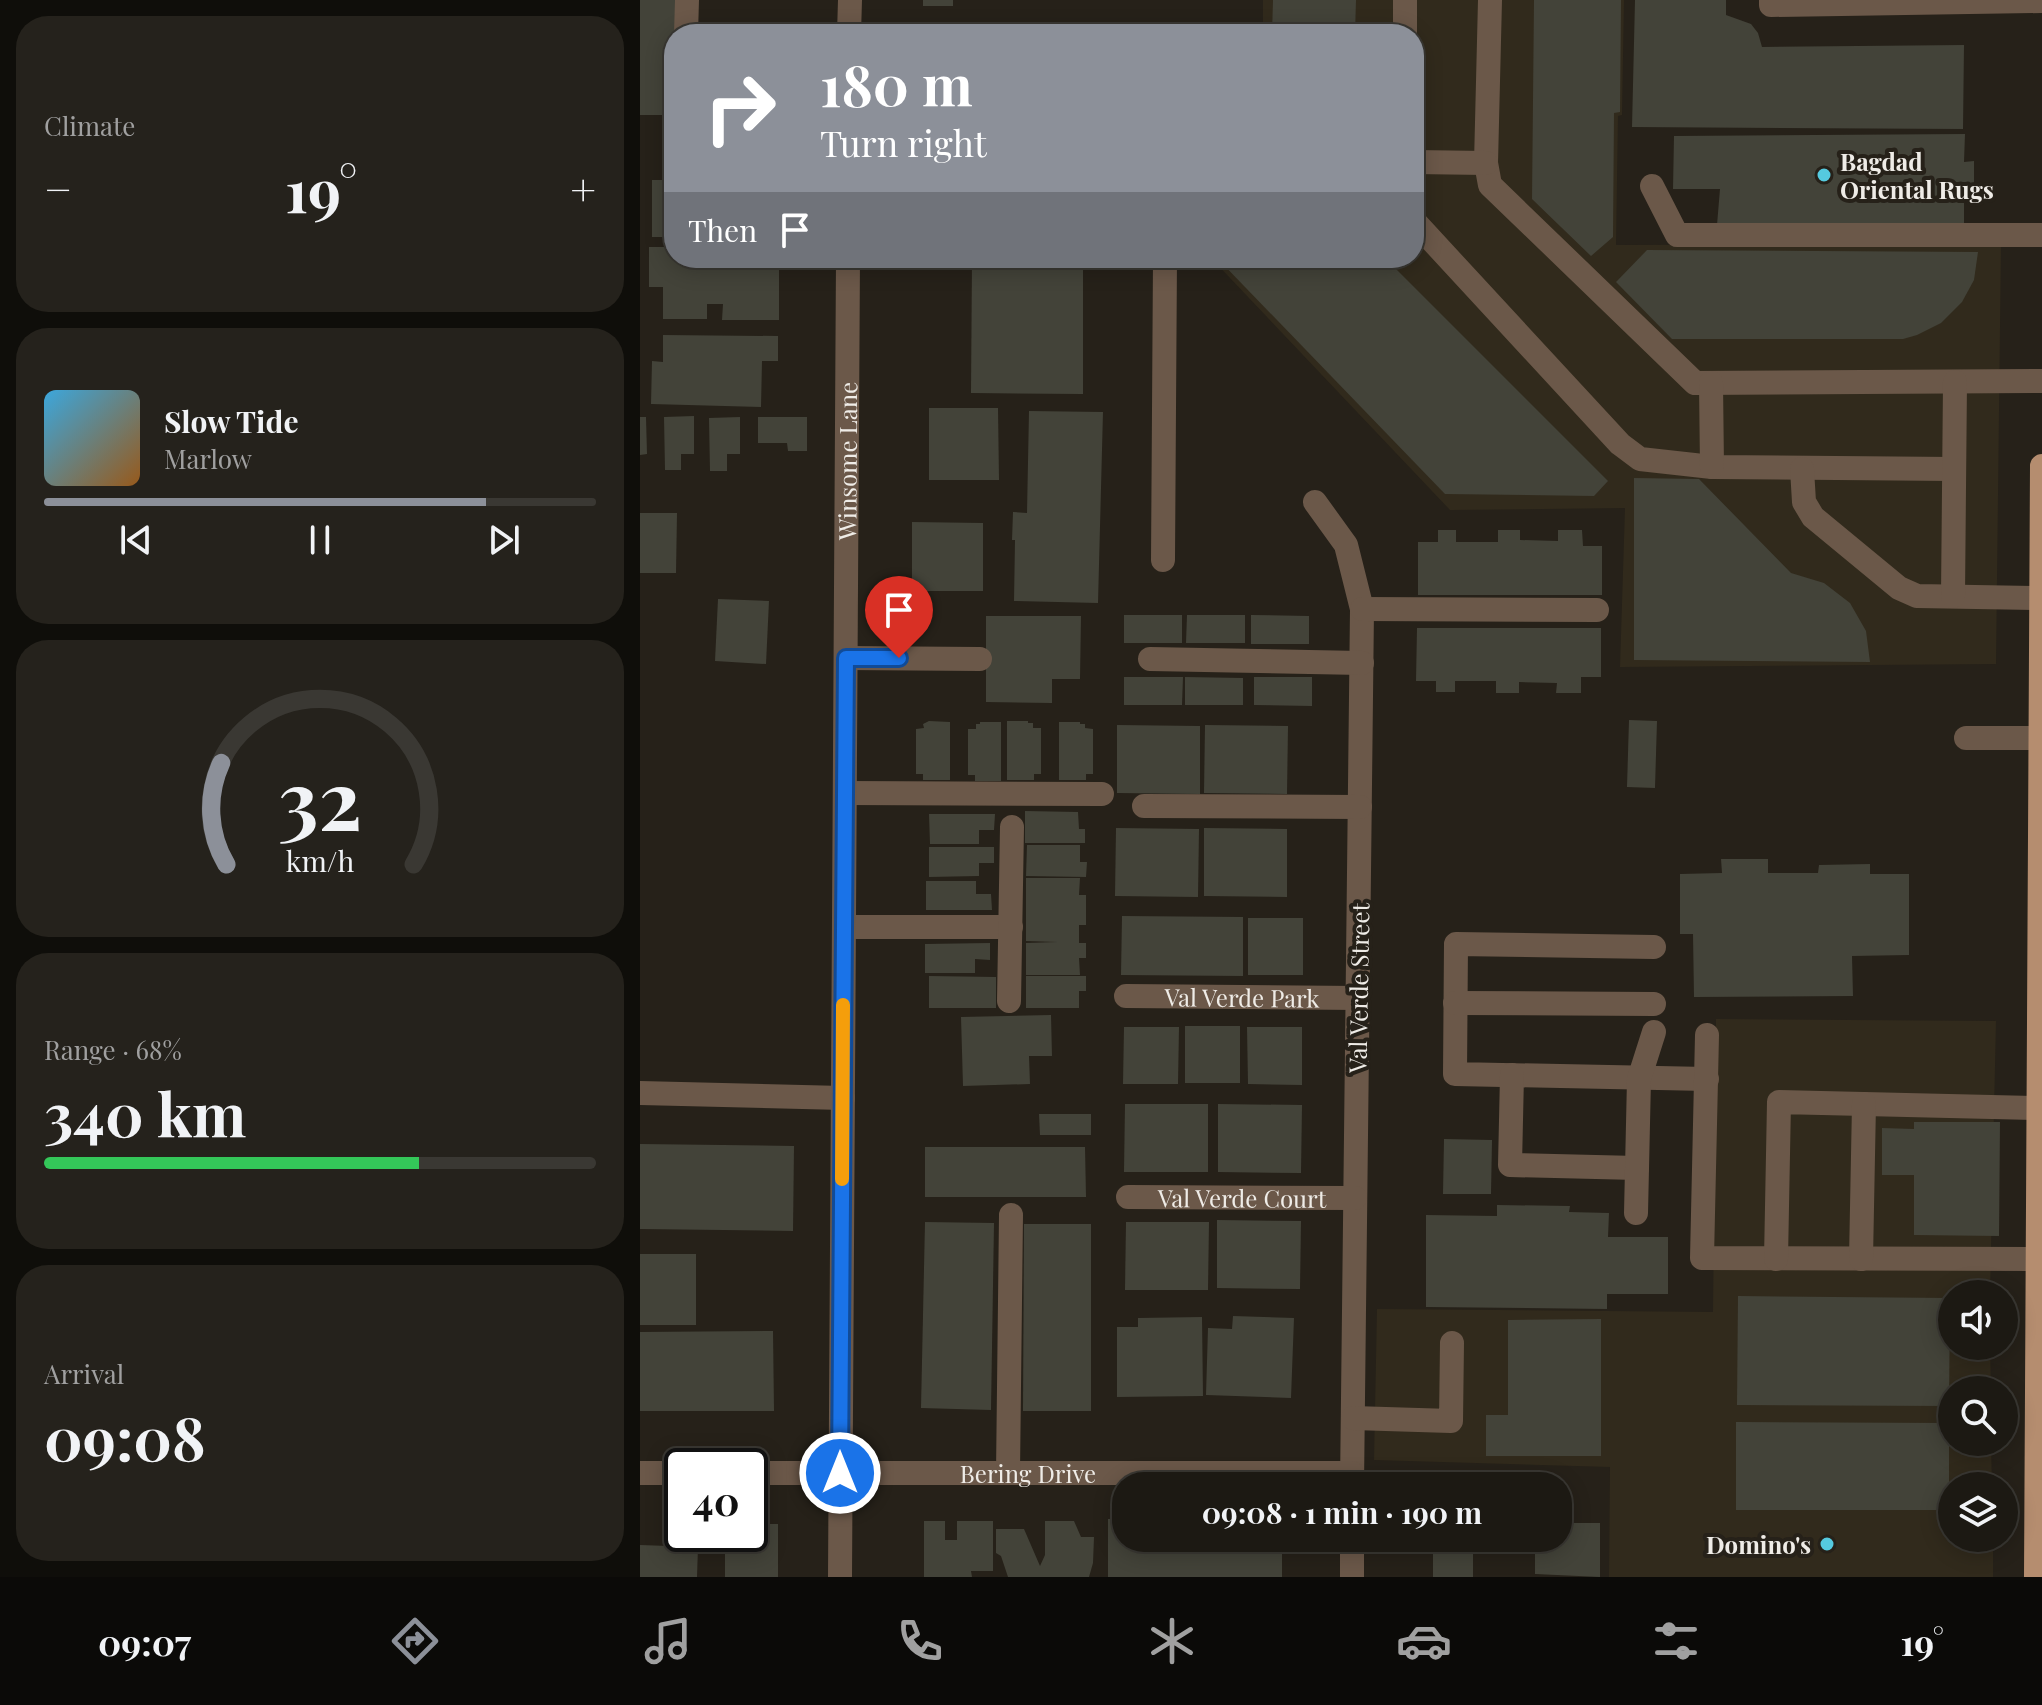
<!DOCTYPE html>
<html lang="en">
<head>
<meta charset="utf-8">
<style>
  :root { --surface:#1c1913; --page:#25221c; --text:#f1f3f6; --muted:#a0a0a0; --line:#3a3833; --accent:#8c9099 }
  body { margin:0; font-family:"Playfair Display",serif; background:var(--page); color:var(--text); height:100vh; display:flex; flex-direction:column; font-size:30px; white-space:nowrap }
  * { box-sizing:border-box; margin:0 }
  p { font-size:26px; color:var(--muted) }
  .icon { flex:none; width:44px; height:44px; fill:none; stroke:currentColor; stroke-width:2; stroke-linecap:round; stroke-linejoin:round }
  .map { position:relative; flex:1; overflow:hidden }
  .details { display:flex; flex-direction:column; gap:16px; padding:16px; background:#0f0e0a; width:640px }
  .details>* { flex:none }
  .banner { position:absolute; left:24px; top:24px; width:760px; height:244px; border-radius:32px; box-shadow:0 4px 20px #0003,0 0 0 2px var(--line); background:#8c9099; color:#fff; overflow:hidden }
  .controls { position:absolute; left:1298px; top:1280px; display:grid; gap:16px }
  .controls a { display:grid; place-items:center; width:80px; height:80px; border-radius:50%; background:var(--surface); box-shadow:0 4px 20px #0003,0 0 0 2px var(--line); font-size:40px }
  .speed { position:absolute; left:24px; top:1448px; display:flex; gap:16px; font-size:40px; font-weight:700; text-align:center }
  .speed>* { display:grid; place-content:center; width:104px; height:104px; border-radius:50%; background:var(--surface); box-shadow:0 4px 20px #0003,0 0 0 2px var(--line); line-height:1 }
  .speed .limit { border:4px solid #111; border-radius:12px; background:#fff; color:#111 }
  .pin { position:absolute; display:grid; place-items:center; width:68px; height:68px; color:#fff; margin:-82px -34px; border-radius:50% 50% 50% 0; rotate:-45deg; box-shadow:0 0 8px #0007 }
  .pin .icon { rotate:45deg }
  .me { position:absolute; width:88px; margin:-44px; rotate:0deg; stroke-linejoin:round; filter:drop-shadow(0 0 6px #0008) }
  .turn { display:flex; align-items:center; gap:28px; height:168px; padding:0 24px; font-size:36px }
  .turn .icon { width:104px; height:104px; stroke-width:2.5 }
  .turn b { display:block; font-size:56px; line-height:68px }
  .then { display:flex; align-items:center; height:76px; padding:0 24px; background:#0003; gap:16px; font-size:30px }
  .big { font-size:60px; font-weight:700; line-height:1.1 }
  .details .card { flex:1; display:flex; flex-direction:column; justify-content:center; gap:12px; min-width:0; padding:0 28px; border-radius:32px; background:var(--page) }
  .details .dial { align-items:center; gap:0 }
  .dial svg { height:208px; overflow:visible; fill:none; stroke:var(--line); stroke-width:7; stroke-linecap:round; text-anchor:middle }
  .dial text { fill:var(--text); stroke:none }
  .song { display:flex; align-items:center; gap:24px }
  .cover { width:96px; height:96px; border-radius:12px; background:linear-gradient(135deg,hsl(200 70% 55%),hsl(30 70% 35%)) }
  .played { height:8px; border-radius:4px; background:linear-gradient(90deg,var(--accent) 80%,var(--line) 80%) }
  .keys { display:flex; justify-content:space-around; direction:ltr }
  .heat { display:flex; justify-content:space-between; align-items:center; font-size:44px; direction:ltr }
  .charge { height:12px; border-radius:6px; background:linear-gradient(90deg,#34c759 68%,var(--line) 0) }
  .trip { position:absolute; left:472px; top:1472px; width:460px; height:80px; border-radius:32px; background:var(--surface); box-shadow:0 4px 20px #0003,0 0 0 2px var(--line); font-weight:700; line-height:80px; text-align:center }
  .menu { display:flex; height:128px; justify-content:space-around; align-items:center; background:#0b0a08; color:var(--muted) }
  .menu .icon { width:56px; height:56px }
  .menu .active { color:var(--accent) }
  .menu b { font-size:36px; color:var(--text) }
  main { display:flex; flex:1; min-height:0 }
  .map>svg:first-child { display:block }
</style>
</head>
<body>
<main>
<section class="details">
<div class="card"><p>Climate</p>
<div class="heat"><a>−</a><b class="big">19°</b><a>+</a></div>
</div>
<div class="card">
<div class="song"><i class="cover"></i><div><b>Slow Tide</b><p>Marlow</p></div></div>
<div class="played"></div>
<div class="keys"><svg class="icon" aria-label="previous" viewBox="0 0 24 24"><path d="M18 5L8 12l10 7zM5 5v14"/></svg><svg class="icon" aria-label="pause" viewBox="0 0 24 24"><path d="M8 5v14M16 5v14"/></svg><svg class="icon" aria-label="next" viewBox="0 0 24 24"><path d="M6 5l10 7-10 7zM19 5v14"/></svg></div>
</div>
<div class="card dial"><svg viewBox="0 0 100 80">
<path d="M14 69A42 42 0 1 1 86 69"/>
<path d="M14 69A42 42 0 0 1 12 30" stroke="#8c9099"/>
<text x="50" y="56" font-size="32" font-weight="700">32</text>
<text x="50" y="72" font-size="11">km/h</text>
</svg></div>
<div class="card"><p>Range · 68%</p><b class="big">340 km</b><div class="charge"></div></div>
<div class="card"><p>Arrival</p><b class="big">09:08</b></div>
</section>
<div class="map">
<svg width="1402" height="1577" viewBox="0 0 1402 1577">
  <rect width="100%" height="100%" fill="#262119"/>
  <g fill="#312a1c">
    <polygon points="623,0 984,0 982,115 978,116 976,245 1361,244 1356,664 980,667 985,508 810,510 571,258 774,258 774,34 623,34"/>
    <polygon points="1076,1019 1356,1021 1350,1294 1312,1294 1312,1346 1350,1346 1351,1390 1312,1390 1312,1442 1351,1442 1352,1486 1312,1486 1312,1538 1353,1538 1353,1577 969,1577 970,1467 734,1460 737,1309 1073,1312"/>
  </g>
  <g fill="#434339">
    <polygon points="0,0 36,0 34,115 0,115"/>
    <rect x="283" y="0" width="30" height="6"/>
    <polygon points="633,0 716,0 715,34 632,34"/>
    <polygon points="894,0 981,0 980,112 974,113 973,237 951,256 892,199"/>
    <polygon points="995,0 1086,0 1086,15 1111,24 1118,33 1122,47 1324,45 1323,129 992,127"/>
    <polygon points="1325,134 1324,162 1334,161 1334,199 1324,199 1324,225 1077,225 1080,189 1033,189 1034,136"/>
    <rect x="12" y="180" width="22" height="57"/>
    <polygon points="9,247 34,247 34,258 139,258 139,320 82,320 83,304 67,304 67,319 23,319 23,287 9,287"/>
    <polygon points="1007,250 1338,252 1334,280 1322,302 1301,323 1277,335 1263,339 1032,339 976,282"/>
    <polygon points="332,258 443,258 443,394 331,393"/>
    <polygon points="577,258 745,258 968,481 954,496 805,494"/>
    <polygon points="23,335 138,336 138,361 122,361 121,407 11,404 12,361 23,362"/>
    <polygon points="289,408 358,408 359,480 289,480"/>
    <polygon points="389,411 463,412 458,603 374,601 375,540 372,540 373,512 387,513"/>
    <polygon points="54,416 54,454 41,454 41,470 25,470 24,417"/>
    <polygon points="0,417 6,417 7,454 0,455"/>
    <polygon points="100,417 100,454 87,454 87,471 70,471 69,418"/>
    <polygon points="118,417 167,417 167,451 148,451 147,443 118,443"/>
    <polygon points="994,478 1059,479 1151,573 1184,583 1210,603 1226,631 1230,662 994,660"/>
    <polygon points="0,513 37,513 36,573 0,573"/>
    <polygon points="272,522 343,523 343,591 272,591"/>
    <polygon points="798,530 816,530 816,542 858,542 858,530 880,530 880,540 918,541 918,530 942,530 943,546 962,546 962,595 778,595 778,542 798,542"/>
    <polygon points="78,599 129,601 126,664 75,661"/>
    <rect x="484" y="615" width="58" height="28"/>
    <polygon points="547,615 605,615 605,643 546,643"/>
    <polygon points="611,615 669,616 669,644 611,644"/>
    <polygon points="346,616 441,616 440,679 412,679 412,703 346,702"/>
    <polygon points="777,628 961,628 961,677 941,677 941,693 916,693 917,683 879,682 879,693 856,693 856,681 815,681 815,692 796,692 796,681 776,681"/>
    <polygon points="484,677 543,677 542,705 484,705"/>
    <polygon points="545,677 603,678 603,705 545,705"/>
    <polygon points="614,677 672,677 672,706 614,705"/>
    <polygon points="989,720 1017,721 1015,788 987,787"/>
    <polygon points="289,721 310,722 310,780 283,780 283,774 276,774 276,729 284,728 283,724"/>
    <polygon points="367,721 388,721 388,723 393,723 393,728 401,728 401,774 394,774 394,780 367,780"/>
    <polygon points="340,722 361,722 361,781 335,781 335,775 328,775 328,729 336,729 336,724 340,724"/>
    <polygon points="419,722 440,722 440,724 445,724 445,728 453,729 453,774 446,774 446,780 419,780"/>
    <polygon points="477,725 560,726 560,794 477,793"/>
    <polygon points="565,725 648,726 647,794 564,793"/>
    <polygon points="385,811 438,812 439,829 445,829 445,843 385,843"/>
    <polygon points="289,814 355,814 354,830 339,830 339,844 290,844"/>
    <polygon points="476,828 559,829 558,897 475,896"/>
    <polygon points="564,828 647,829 647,897 564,896"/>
    <polygon points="387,845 440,845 440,862 447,862 446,877 386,876"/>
    <polygon points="289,847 354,847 354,863 339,863 339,876 289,877"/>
    <polygon points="1081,859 1128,859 1128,873 1178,873 1179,865 1230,864 1230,874 1269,874 1269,955 1212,956 1213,996 1054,997 1053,934 1040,934 1040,874 1082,873"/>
    <polygon points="386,878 440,878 439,895 446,895 446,925 439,925 439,943 446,943 446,958 439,958 440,975 386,975 386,943 417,942 386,941"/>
    <polygon points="286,881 336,881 336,894 351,894 352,910 286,910"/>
    <polygon points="482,916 603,917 603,976 481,975"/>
    <rect x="608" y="918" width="55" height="57"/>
    <polygon points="350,943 350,960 335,959 335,973 285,973 285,944"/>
    <polygon points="289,976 356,977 356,1008 289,1008"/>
    <polygon points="386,976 446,976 446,991 439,991 439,1008 386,1008"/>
    <polygon points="411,1015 412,1056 389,1056 390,1084 323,1086 321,1017"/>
    <rect x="545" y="1026" width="55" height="57"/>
    <polygon points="484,1027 539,1027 538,1084 483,1084"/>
    <polygon points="607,1027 662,1027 662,1085 608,1084"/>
    <polygon points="485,1104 568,1104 568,1172 484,1172"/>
    <polygon points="578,1104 662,1105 661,1173 578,1172"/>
    <polygon points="399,1114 451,1114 451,1135 400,1135"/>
    <polygon points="1274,1122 1360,1122 1359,1236 1274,1235 1274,1175 1242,1175 1242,1128 1274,1129"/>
    <polygon points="804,1139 852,1140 851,1194 803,1194"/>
    <polygon points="0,1144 154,1146 153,1231 0,1229"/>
    <polygon points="285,1147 445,1147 446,1197 285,1197"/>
    <polygon points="857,1205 930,1206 929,1212 969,1213 968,1237 1028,1237 1028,1294 967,1294 967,1309 786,1307 786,1215 857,1216"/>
    <polygon points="577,1220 661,1221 660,1289 577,1288"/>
    <polygon points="285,1222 354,1223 351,1410 281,1408"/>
    <polygon points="486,1222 569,1222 568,1290 485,1290"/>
    <polygon points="384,1224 451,1224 451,1411 383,1411"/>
    <rect x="0" y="1254" width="56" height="71"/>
    <polygon points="1098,1296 1310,1298 1309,1406 1097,1405"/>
    <polygon points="593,1316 654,1318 651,1398 566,1395 568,1328 592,1329"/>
    <polygon points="562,1317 563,1396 477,1397 477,1327 498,1327 498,1318"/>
    <polygon points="961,1319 961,1456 846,1456 846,1415 868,1415 868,1320"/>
    <polygon points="133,1331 134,1411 0,1411 0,1332"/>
    <polygon points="1096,1422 1309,1423 1309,1510 1096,1510"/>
    <polygon points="468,1519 486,1519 486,1538 642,1538 642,1577 468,1577"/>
    <polygon points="284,1521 305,1521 305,1540 317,1540 317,1521 353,1521 353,1571 331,1571 332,1577 284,1577"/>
    <polygon points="405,1521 434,1521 441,1537 454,1537 453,1563 449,1577 368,1577 361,1556 356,1553 356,1529 384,1529 400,1566 405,1555"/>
    <polygon points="918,1523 960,1523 960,1577 895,1574 895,1538 918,1538"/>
    <polygon points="110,1524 138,1524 138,1577 85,1577 85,1534 110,1534"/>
    <rect x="793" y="1538" width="40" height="39"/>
    <polygon points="0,1545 58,1547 57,1577 0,1577"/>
  </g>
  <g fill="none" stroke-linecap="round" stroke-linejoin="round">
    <g stroke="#6b5849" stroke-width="24">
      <polyline points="850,0 846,163 850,185 1055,383 1402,381"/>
      <polyline points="1131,0 1131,5 1402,1"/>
      <polyline points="46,34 47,0"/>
      <polyline points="209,34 210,0"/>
      <polyline points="765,34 765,0"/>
      <polyline points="774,162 846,163"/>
      <polyline points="1012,186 1037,235 1402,235"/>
      <polyline points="774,221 980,444 1000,459 1072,467 1314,469"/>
      <polyline points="1071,383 1072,467"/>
      <polyline points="1162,469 1164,502 1173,517 1259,588 1277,596 1400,598"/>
      <polyline points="675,502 706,545 722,609 712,1486"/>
      <polyline points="523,560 525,258"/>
      <polyline points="1313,596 1315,382"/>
      <polyline points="722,609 957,610"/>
      <polyline points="206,658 340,659"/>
      <polyline points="510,659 722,663"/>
      <polyline points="1326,738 1400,738"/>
      <polyline points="205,793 462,794"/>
      <polyline points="504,806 720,807"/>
      <polyline points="204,927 371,927"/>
      <polyline points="1014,947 816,944 815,1074 1067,1079"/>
      <path id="s1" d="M486,996l232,2"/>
      <polyline points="369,1001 372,827"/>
      <polyline points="815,1003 1014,1004"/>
      <polyline points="1067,1035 1062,1258 1397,1259"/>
      <polyline points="872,1075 870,1165 997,1168"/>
      <polyline points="0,1093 203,1098"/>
      <path id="s2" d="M488,1197l227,1"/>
      <polyline points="996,1213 999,1079 1014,1032"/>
      <polyline points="1136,1259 1139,1102 1397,1108"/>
      <polyline points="1221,1259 1224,1104"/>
      <polyline points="713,1418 811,1421 812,1343"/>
      <polyline points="0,1473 42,1473"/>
      <path id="s3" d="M110,1473h602"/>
      <polyline points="368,1473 371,1215"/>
      <path id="s4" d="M200,1577l8,-1319"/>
      <polyline points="712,1577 712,1538"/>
    </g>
    <polyline stroke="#b58d6f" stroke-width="24" points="1396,1577 1402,466"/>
  </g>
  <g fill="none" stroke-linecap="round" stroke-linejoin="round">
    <defs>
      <polyline id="route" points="200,1473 206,658 259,658"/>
    </defs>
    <use href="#route" stroke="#114b97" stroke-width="20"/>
    <use href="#route" stroke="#1a73e8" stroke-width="14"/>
    <polyline stroke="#f59e0b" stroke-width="14" points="202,1179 203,1005"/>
  </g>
  <g fill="#55cadf" stroke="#262119" stroke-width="3">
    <circle cx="1184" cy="175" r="8"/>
    <circle cx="1187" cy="1544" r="8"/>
  </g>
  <g text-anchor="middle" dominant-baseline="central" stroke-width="8" stroke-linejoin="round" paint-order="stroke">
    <g font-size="24" font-weight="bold" fill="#efece7" stroke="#262119" text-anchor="start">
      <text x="1200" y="161">Bagdad<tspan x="1200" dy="28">Oriental Rugs</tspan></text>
      <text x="1171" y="1544" text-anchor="end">Domino's</text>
    </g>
    <g font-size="24" fill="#efece7" stroke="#262119">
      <text stroke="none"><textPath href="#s4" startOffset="1116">Winsome Lane</textPath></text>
      <text transform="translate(718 988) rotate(-89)">Val Verde Street</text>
      <text stroke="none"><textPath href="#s1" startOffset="116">Val Verde Park</textPath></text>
      <text stroke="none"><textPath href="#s2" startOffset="114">Val Verde Court</textPath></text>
      <text stroke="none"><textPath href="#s3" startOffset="278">Bering Drive</textPath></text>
    </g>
  </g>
</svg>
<div class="controls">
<a><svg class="icon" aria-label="sound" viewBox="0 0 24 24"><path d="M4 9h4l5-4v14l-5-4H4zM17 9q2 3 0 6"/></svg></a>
<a><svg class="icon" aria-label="search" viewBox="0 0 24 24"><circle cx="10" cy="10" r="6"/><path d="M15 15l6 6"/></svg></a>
<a><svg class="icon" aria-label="layers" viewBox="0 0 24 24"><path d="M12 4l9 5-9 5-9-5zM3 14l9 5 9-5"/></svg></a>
</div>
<div class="speed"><div class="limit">40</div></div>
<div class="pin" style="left:259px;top:658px;background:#d93025"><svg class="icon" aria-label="arrive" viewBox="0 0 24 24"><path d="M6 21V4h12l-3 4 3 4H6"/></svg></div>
<svg class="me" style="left:200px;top:1473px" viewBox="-20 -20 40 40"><circle r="17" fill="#1a73e8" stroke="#fff" stroke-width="3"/><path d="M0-11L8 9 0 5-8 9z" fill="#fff"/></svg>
<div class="trip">09:08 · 1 min · 190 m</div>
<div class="banner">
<div class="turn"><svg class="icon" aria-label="right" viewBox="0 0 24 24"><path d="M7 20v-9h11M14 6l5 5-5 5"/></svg><div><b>180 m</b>Turn right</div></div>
<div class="then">Then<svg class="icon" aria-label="arrive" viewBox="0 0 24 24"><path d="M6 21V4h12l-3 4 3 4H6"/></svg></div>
</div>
</div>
</main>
<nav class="menu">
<b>09:07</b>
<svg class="icon active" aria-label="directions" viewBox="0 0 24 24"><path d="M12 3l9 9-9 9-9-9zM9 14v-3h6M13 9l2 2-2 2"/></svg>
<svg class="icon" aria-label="music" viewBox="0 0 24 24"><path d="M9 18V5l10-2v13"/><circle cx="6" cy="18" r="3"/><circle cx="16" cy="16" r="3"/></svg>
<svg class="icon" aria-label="phone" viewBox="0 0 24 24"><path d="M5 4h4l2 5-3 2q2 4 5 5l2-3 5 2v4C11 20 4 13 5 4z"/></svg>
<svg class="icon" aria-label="climate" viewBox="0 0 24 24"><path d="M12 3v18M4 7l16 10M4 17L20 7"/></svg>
<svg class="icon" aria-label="car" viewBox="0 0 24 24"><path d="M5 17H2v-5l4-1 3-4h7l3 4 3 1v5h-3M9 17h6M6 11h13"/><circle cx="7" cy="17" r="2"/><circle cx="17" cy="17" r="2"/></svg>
<svg class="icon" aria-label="filters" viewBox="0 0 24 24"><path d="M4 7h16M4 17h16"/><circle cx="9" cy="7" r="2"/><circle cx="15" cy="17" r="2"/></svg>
<b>19°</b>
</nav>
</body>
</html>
